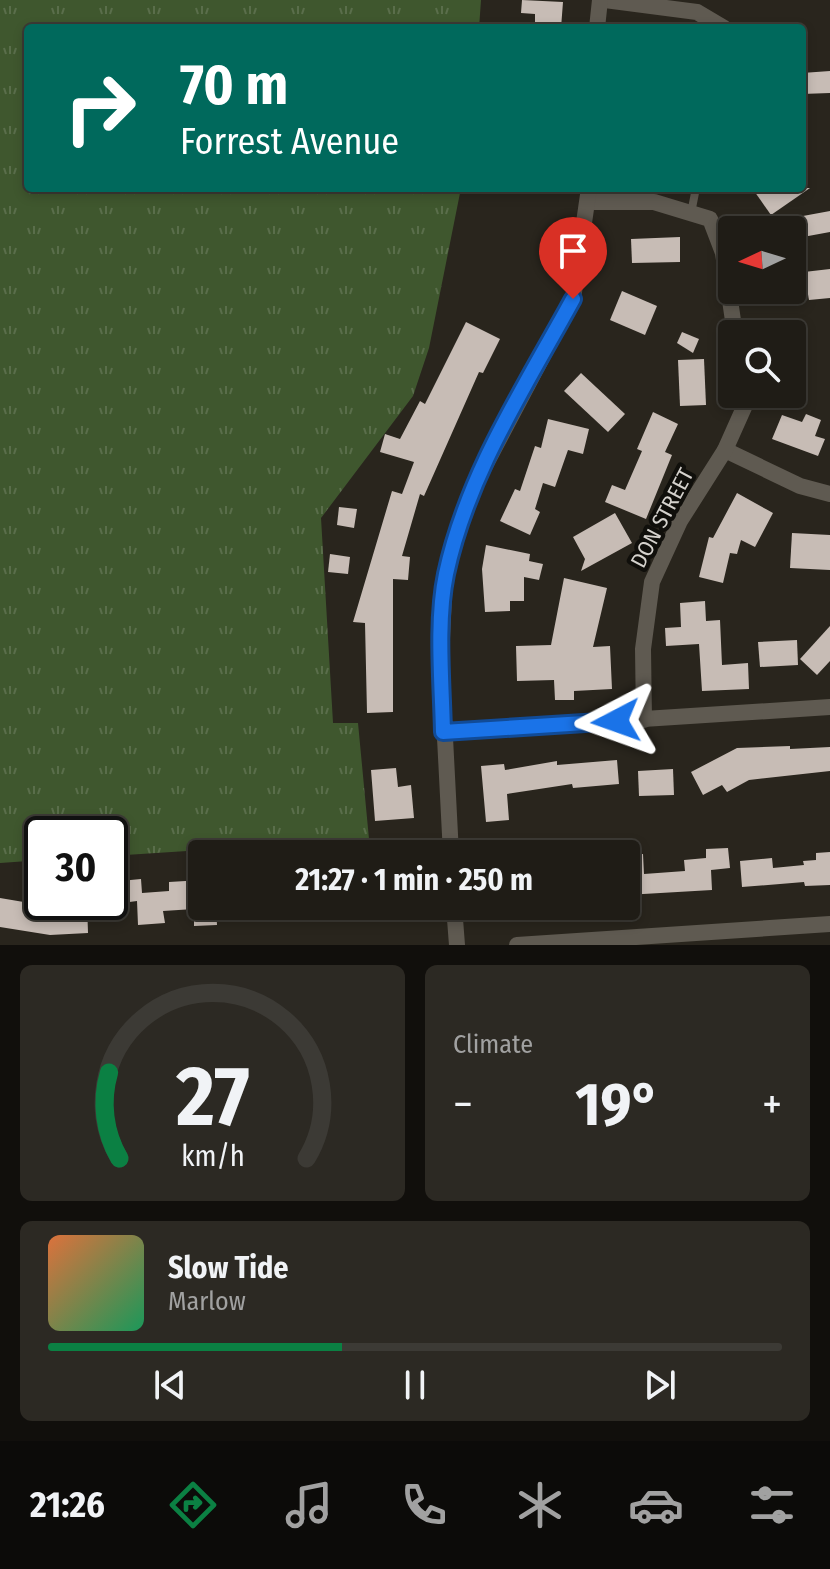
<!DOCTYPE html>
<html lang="en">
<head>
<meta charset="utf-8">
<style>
  :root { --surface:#1f1c16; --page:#2c2923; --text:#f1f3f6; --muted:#a1a1a1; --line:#3c3a35; --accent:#0b8043 }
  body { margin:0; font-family:"Fira Sans Condensed",sans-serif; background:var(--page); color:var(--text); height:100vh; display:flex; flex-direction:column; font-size:30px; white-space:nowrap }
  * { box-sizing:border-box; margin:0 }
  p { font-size:26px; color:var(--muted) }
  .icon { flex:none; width:44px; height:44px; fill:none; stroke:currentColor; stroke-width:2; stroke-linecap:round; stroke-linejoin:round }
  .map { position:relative; height:945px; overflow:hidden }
  .drawer { display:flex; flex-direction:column; gap:20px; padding:20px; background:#110f0c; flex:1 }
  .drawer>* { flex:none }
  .banner { position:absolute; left:24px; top:24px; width:782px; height:168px; border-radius:8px; box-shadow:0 4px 12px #0003,0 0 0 2px var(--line); background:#00695c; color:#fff; overflow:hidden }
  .needle { width:52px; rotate:266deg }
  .tools { position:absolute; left:718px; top:216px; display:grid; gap:16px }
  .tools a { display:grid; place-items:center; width:88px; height:88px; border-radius:8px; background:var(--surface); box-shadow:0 4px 12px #0003,0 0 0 2px var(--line); font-size:40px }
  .speed { position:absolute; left:24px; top:816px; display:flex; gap:16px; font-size:40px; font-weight:700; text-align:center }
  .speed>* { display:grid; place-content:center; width:104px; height:104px; border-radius:50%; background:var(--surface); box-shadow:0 4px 12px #0003,0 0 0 2px var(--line); line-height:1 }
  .speed .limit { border:4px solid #111; border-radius:12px; background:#fff; color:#111 }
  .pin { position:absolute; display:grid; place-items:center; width:68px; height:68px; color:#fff; margin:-82px -34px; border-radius:50% 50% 50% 0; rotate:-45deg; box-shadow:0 0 8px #0007 }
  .pin .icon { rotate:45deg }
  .me { position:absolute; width:88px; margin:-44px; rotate:266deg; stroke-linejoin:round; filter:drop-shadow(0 0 6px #0008) }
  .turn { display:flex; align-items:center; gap:28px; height:168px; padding:0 24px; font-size:36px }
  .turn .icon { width:104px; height:104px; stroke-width:2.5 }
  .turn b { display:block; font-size:56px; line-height:68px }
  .big { font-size:60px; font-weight:700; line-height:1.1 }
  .drawer .widget { flex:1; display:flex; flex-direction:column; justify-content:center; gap:12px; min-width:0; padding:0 28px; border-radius:12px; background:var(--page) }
  .drawer .dial { align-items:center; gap:0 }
  .dial svg { height:208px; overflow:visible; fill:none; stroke:var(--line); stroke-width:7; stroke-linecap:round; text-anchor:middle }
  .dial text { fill:var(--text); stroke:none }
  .song { display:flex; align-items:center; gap:24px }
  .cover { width:96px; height:96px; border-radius:12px; background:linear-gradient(135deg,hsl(20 70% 55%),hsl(150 70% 35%)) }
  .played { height:8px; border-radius:4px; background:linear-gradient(90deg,var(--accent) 40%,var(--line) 40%) }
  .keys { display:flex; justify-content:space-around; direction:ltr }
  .heat { display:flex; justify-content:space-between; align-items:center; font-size:44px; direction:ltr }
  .drawer .tiles { flex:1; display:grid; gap:20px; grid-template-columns:1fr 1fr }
  .widget:last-child { grid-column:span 2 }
  .trip { position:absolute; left:188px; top:840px; width:452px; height:80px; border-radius:8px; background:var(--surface); box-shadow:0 4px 12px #0003,0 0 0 2px var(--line); font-weight:700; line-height:80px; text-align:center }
  .tab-bar { display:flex; height:128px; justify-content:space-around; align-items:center; background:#0c0b09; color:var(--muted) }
  .tab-bar .icon { width:56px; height:56px }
  .tab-bar .on { color:var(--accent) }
  .tab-bar b { font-size:36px; color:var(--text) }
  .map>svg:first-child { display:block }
</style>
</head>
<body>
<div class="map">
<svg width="830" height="945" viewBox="0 0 830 945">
  <defs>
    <pattern id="grass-tufts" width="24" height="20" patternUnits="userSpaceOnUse" patternTransform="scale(2)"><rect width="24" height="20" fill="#3f572e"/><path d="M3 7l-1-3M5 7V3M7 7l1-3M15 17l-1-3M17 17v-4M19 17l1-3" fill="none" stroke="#5a6e4b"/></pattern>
  </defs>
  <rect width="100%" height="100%" fill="#29251d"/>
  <polygon fill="url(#grass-tufts)" points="0,0 481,0 479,28 28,28 28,188 461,188 429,348 413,396 321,518 333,723 358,723 369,839 110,856 110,834 42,834 42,860 0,863"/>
  <g fill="#c7bcb5">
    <polygon points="522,0 563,2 561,28 535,24 535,14 521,13"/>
    <polygon points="830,71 830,93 802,94 802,73"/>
    <polygon points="752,188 810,188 771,215"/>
    <polygon points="830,211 830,232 792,239 792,218"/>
    <polygon points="680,237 680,262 632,263 631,239"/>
    <polygon points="830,269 830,298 809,300 804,272"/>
    <polygon points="622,291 657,306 645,335 610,320"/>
    <polygon points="466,322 500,339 483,373 479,372 424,496 420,494 402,556 410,557 408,580 393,579 393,712 367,713 365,623 353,622 392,491 402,494 414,462 380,452 385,434 400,439 420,401 425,404"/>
    <polygon points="682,332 699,339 693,353 677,343"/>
    <polygon points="704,359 706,405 680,406 678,360"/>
    <polygon points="581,373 625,414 608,432 564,391"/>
    <polygon points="653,412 678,424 665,452 672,455 646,519 605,502 612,485 625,490 642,451 637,449"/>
    <polygon points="806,414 821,420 815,436 825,439 818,456 772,439 782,415 802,422"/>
    <polygon points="548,419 589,429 583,454 568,450 555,487 543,483 535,509 540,512 530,535 500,521 515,489 520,491 535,446 541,448"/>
    <polygon points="737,493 773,513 755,547 741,540 737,554 730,553 723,583 699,577 709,537 713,538"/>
    <polygon points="339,507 357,509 354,528 337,525"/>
    <polygon points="615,513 632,543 581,571 585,559 573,537"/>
    <polygon points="792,533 830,535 830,570 790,568"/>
    <polygon points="486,545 530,554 529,561 543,564 539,580 524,577 524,601 510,601 510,611 485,612 482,569"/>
    <polygon points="330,554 350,557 348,574 328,572"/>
    <polygon points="564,578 607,588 593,647 610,646 612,689 574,691 574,700 555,700 554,680 517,681 516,646 551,645"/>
    <polygon points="705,601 706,621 720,620 722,665 748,663 749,689 702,691 699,644 666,646 665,628 681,627 680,603"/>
    <polygon points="830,626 830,661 817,675 800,659"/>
    <polygon points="797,640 798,665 760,667 758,642"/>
    <polygon points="790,746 790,749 830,747 830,771 749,780 727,792 722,785 703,795 691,772 737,748"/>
    <polygon points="617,760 619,784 573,788 572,784 507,794 509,820 486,822 481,766 504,764 505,770 557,761 557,765"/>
    <polygon points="396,768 398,787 411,785 414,818 375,821 371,770"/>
    <polygon points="673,769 674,795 639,796 638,771"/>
    <polygon points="728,848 730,868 711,870 712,890 626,895 626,855 643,854 644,874 685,871 684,860 706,858 706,849"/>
    <polygon points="830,852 830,885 805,886 804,882 742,887 740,861 772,858 773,868 804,865 803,861 816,860 816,853"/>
    <polygon points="141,879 142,893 169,891 169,882 202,880 202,906 216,906 217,925 194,926 194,909 163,911 165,923 138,925 137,901 122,903 120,881"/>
    <polygon points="0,898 71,910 70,902 87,902 88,933 50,935 0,927"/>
    <polygon points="256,906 308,906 308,917 256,920"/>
  </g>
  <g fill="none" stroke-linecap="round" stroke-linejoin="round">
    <polyline stroke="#5f5a51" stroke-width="8" points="691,213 696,188"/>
    <g stroke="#5f5a51" stroke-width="16">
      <polyline points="605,0 697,12 724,28"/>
      <polyline points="597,28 600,0"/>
      <polyline points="589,202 654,202 710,219 723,253 735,334"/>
      <polyline points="725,450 800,486 830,494"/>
      <polyline points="644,720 643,649 652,582 680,521 725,450 750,394"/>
      <polyline points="443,732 830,707"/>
      <polyline points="451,854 441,660 445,576 469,496 573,299 589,188"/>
      <polyline points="454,906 457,945"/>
      <polyline points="517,945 830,924"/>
    </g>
  </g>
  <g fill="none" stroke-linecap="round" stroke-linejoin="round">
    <defs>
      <path id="route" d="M573,299c-48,88 -106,176 -127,275 -10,48 -4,109 -3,158l173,-11"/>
    </defs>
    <use href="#route" stroke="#114b97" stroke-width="20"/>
    <use href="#route" stroke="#1a73e8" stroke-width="14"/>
  </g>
  <g text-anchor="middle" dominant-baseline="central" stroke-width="8" stroke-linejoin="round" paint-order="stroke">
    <g font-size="22" fill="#d5d2cd" stroke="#100f0b">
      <text transform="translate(662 518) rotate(-62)">DON STREET</text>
    </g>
  </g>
</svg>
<div class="tools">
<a><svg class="needle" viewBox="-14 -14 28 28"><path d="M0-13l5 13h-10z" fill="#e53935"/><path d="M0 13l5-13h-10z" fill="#a1a1a1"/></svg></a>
<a><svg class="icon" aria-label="search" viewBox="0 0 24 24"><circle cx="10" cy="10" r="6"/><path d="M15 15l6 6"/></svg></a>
</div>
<div class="speed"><div class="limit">30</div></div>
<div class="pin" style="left:573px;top:299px;background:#d93025"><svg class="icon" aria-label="arrive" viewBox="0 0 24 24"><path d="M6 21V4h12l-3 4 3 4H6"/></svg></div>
<svg class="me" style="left:616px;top:721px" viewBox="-20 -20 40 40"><path d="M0-17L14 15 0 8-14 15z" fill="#1a73e8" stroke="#fff" stroke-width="4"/></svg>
<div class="trip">21:27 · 1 min · 250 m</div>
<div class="banner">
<div class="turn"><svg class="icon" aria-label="right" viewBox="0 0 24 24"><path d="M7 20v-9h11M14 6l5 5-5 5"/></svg><div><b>70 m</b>Forrest Avenue</div></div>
</div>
</div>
<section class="drawer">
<div class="tiles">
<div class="widget dial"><svg viewBox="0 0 100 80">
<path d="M14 69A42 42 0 1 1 86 69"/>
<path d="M14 69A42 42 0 0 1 10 36" stroke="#0b8043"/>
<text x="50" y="56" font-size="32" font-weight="700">27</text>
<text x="50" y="72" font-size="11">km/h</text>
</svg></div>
<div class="widget"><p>Climate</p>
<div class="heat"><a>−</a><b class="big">19°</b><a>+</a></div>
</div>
<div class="widget">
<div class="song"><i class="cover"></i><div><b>Slow Tide</b><p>Marlow</p></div></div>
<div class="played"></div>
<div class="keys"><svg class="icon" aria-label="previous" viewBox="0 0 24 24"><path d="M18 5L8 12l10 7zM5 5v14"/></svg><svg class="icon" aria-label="pause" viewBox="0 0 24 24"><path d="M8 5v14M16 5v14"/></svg><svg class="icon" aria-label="next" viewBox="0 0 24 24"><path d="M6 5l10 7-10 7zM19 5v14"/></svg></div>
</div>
</div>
</section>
<nav class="tab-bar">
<b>21:26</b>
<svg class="icon on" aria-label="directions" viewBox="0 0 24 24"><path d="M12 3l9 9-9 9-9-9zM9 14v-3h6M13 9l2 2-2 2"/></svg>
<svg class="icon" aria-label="music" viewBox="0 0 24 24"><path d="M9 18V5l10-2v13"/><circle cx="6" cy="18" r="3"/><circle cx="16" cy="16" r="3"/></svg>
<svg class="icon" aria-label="phone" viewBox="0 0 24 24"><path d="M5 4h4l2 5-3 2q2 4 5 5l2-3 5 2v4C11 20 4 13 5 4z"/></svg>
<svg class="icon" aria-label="climate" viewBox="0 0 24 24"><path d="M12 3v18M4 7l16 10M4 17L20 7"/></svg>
<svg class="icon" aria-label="car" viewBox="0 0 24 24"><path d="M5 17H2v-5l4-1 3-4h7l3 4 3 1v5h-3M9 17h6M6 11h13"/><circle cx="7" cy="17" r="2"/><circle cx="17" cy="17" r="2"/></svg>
<svg class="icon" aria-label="filters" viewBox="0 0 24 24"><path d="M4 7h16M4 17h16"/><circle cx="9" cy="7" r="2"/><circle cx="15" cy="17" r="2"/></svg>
</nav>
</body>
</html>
